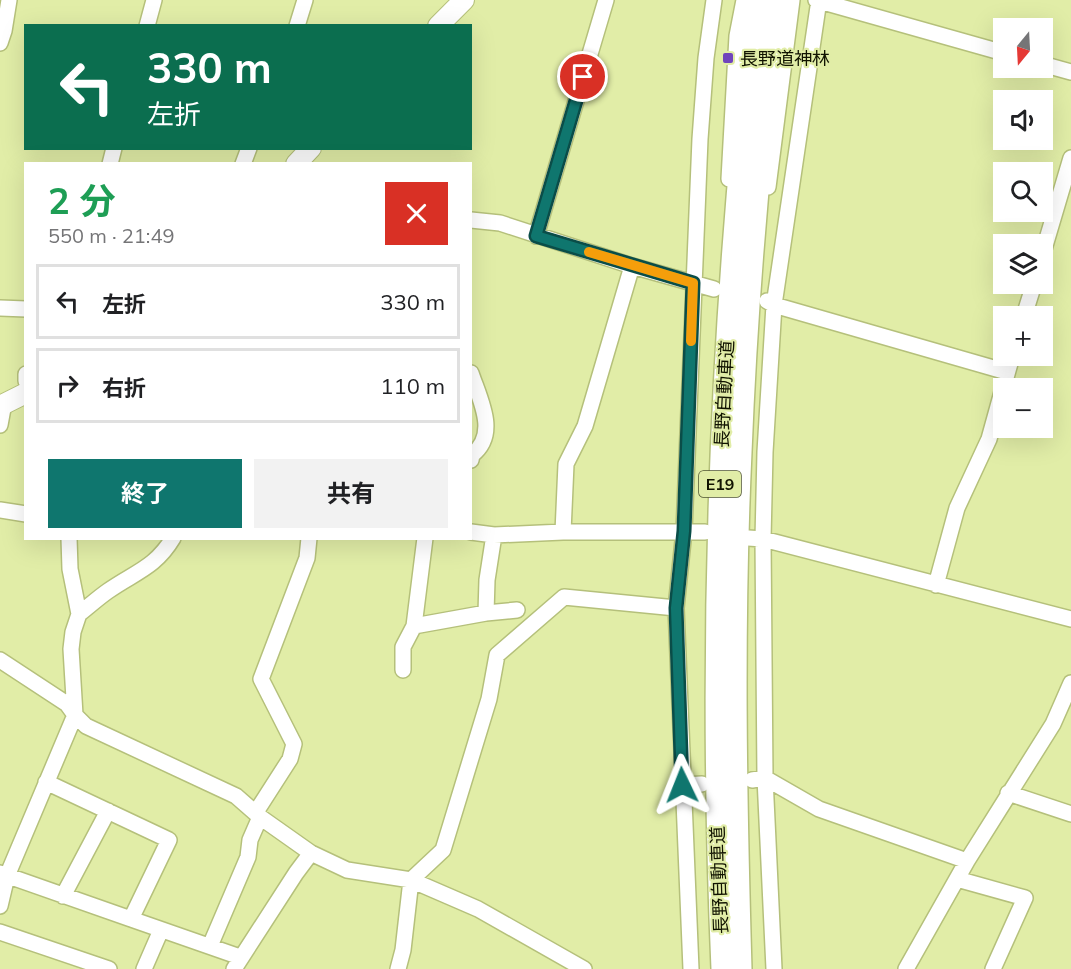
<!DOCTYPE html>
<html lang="ja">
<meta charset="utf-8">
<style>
:root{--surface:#fff;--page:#f2f2f2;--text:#202124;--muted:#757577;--line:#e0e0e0;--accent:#0f766e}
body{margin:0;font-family:Mulish,"Noto Sans JP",sans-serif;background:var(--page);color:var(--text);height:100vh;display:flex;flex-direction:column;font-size:22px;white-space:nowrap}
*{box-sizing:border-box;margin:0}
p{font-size:20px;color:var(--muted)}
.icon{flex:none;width:33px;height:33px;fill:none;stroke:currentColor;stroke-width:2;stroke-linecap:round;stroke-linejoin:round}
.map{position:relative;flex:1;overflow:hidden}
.drawer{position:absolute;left:24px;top:162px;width:448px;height:378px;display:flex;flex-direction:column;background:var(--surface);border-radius:0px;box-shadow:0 6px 24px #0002}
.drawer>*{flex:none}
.hud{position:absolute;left:24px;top:24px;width:448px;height:126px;border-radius:0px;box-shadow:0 6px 24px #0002;background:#0b6e4f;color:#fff;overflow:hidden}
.needle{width:39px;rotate:198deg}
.fabs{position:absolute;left:993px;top:18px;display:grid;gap:12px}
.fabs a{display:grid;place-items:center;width:60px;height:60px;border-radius:0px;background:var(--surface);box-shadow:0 6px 24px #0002;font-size:30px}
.pin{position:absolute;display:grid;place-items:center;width:51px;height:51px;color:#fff;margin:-26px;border:3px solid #fff;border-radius:50%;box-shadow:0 2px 6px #0007}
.me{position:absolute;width:66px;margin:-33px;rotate:358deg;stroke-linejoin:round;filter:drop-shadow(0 0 4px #0008)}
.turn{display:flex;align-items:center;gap:21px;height:126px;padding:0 24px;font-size:27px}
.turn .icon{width:78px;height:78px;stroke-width:2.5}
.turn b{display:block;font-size:42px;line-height:51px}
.round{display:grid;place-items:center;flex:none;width:63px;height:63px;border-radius:0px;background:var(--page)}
.head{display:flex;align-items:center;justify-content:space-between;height:102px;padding:0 24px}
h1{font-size:36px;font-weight:700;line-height:45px;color:#1e9e55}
.action{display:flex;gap:12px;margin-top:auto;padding:12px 24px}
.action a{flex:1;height:69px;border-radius:0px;background:var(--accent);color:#fff;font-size:24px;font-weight:700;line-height:69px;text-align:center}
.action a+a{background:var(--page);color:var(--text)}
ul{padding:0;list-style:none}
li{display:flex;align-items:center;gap:18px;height:75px;margin:0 12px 9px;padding:0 12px;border:3px solid var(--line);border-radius:0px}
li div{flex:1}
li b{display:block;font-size:22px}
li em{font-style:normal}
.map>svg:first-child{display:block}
</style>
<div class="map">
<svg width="1071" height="969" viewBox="0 0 1071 969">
<rect width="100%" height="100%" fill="#e1eda7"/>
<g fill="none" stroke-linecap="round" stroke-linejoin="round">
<g stroke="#b5c07b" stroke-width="18">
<path id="minor" d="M 816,0 L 1004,53
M 147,26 L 154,0
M 297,26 L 305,0
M 0,43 L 4,31 L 9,0
M 1042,64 L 1071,72
M 110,164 L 114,148
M 243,164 L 249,148
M 729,179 L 737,36 L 744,0
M 768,187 L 792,0
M 471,220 L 500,223 L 632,266 L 714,289
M 536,236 L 606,0
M 1042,256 L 1071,158
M 767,301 L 774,305 L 1007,372
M 0,308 L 26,309
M 1024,316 L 1034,284
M 471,373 C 480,400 499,434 472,455 L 471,460
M 26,374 L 26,381
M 0,425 L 4,403
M 0,510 L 26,514
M 471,532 L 494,535 L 563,532 L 705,532
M 563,532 L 566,464 L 585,426 L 632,266
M 748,538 L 763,539 L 1071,619
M 936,585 L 957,508 L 989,439 L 1012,356
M 486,613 L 487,580 L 494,535
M 79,614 C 88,607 98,598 108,591 C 135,572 155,568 173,538
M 414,626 L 425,538
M 0,660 L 67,704 L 75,715 L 86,726 L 236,796 L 260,817 L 311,853 L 347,870 L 411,880 L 478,909 L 584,969
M 403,670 L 403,647 L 414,626 L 486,613 L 517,610
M 752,780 L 765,778 L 819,809 L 967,861
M 682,785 L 702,784
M 1008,793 L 1071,814
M 256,812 L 290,759 L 294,744 L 261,679 L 307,558 L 309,538
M 0,873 L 131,919 L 169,840 L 46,782
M 957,879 L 1025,898 L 993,969
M 63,896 L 108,811
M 0,906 L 7,876 L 75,715 L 71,649 L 73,632 L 79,614 L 70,569 L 69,538
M 131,919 L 240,957
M 0,932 L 109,969
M 210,946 L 248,857 L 250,840 L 260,817
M 144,969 L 161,930
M 234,969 L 296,873 L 311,853
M 398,969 L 403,950 L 411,880 L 443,850 L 489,699 L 497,655 L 564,597 L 676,608
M 691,969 L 676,608 L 684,531 L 700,139 L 706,58 L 714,0
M 774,969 L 765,778 L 763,539 L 765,452 L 774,305 L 819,0
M 906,969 L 967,861 L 1053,724 L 1071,683"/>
</g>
<g stroke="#b5c07b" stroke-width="22">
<path id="major" d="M 438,26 L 464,0
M 296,164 L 311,148
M 0,406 L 26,393"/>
</g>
<g stroke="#b5c07b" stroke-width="24">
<path id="highway" d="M 722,969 C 708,646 719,321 757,0
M 741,969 C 736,797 733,624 741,452 C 747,301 760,150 778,0"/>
</g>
<use href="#minor" stroke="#fff" stroke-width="15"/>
<use href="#major" stroke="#fff" stroke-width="20"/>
<use href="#highway" stroke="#fff" stroke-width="21"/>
</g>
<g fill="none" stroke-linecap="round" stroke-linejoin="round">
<g stroke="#0a4d48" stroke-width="15">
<path id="route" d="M 583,77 L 536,236 L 693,283 L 684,531 L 676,608 L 682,785"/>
</g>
<use href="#route" stroke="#0f766e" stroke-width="10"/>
<path stroke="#f59e0b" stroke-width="10" d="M 589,252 L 693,283 L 691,341"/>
</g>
<rect fill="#7044bc" stroke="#e1eda7" stroke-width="2" x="722" y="52" width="12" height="12" rx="3"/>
<g text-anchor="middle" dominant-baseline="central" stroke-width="4.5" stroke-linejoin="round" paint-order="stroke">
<rect fill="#e1eda7" stroke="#4f5432" stroke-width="1.5" x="699" y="471" width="42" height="26" rx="4.5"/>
<g font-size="16" font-weight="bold" fill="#111300">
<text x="720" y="484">E19</text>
</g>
<g font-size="18" fill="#111300" stroke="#e1eda7" text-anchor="start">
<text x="740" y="58">長野道神林</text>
</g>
<g font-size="18" fill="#111300" stroke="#e1eda7">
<text transform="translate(724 394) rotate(-87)">長野自動車道</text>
<text transform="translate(719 880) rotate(-92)">長野自動車道</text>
</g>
</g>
</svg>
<div class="fabs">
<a><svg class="needle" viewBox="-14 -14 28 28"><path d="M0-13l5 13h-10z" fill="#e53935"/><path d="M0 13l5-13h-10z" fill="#757577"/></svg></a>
<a><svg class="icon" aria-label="sound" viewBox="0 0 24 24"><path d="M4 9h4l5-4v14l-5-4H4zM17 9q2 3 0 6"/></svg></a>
<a><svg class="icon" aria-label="search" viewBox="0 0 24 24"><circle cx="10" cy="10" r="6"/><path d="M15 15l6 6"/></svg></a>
<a><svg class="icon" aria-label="layers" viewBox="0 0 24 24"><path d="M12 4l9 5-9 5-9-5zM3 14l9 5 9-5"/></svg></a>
<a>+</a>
<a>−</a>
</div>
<div class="pin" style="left:583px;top:77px;background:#d93025"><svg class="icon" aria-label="arrive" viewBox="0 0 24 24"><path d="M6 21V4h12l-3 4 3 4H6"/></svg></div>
<svg class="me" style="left:682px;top:785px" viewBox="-20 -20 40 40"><path d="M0-17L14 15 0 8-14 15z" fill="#0f766e" stroke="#fff" stroke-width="4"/></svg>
<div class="hud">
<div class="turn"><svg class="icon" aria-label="left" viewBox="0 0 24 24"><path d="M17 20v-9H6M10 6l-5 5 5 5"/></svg><div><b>330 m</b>左折</div></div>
</div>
<section class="drawer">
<div class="head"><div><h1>2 分</h1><p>550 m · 21:49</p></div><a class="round" style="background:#d93025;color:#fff"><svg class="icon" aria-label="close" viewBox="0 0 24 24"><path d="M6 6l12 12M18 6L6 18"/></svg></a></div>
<ul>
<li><svg class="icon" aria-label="left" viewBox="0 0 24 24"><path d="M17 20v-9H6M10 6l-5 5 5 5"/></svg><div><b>左折</b></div><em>330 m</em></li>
<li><svg class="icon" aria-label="right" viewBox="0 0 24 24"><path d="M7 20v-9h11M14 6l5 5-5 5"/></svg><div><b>右折</b></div><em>110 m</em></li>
</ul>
<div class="action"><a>終了</a><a>共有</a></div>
</section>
</div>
